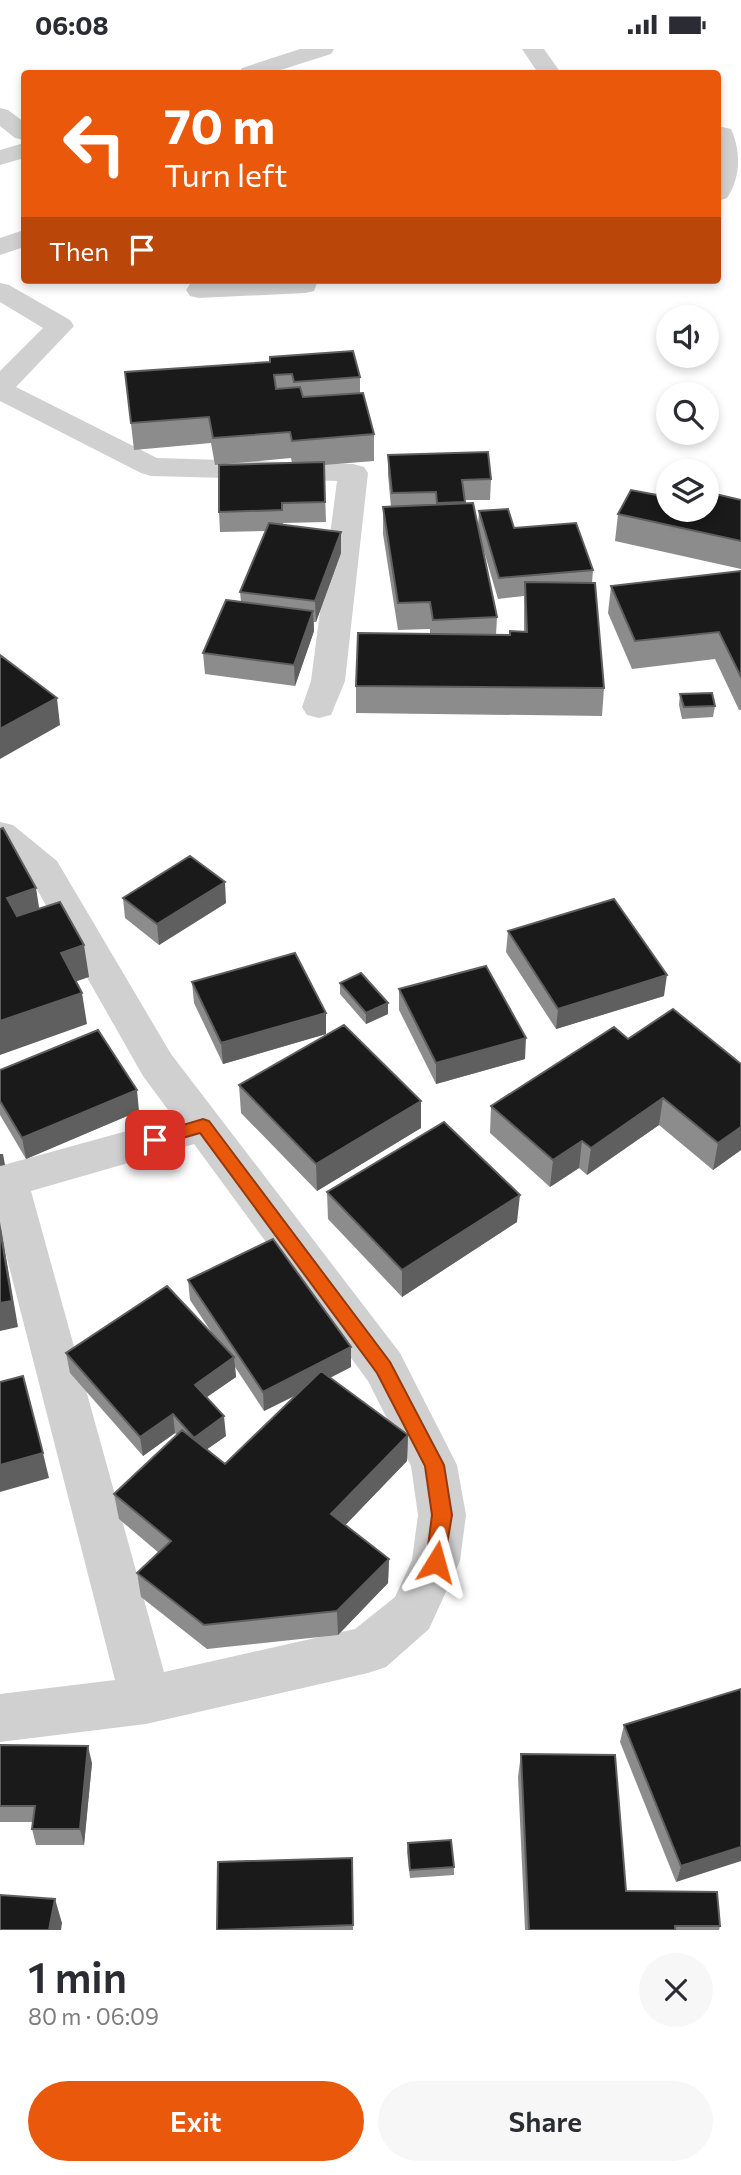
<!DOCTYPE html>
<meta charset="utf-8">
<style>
:root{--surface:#fff;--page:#f7f7f7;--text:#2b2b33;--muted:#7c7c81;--accent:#ea580c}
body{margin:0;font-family:Commissioner,sans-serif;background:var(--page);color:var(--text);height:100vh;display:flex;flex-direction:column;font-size:26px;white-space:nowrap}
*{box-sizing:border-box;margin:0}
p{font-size:23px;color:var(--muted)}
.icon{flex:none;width:38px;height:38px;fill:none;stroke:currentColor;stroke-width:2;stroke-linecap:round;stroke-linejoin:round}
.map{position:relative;height:1881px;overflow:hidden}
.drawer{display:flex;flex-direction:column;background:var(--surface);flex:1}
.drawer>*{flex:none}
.hud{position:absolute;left:21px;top:21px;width:700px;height:214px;border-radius:7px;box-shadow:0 4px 10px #0003;background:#ea580c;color:#fff;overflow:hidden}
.controls{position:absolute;left:656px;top:256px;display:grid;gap:14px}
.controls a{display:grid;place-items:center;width:63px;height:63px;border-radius:50%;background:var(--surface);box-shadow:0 4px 10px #0003;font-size:35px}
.pin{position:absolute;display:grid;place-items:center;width:60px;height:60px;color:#fff;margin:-30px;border-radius:14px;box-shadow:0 4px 10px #0006}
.me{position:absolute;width:77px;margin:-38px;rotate:8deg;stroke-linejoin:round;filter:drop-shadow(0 0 5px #0008)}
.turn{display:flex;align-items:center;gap:24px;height:147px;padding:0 28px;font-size:32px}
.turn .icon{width:91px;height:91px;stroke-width:2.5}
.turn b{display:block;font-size:49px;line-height:60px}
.then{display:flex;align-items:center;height:66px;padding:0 28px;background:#0003;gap:14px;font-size:26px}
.round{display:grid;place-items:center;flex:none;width:74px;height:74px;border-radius:37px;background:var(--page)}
.overview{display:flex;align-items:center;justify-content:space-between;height:119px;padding:0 28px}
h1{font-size:42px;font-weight:600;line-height:52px}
.primary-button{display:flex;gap:14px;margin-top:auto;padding:14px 28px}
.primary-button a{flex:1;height:80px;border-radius:42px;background:var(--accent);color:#fff;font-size:28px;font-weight:600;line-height:80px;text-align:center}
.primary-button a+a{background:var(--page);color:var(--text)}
.status{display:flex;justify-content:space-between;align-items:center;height:49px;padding:0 35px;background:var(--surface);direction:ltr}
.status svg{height:19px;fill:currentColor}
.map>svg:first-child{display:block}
</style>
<div class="status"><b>06:08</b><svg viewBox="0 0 49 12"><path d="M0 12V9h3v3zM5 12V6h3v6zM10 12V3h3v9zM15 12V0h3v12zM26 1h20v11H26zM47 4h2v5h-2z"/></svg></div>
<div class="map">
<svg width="741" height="1881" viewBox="0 0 741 1881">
<rect width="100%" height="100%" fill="#fff"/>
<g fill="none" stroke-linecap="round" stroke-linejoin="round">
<path fill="#d0d0d0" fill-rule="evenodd" d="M 300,0 L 334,0 L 331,5 L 271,24 L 238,24 L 242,19 Z
M 522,0 L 544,0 L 561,24 L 538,24 Z
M 0,59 L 8,61 L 24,73 L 24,91 L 15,89 L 0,77 Z
M 722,78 L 731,80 C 741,102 741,128 727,149 L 718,152 L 718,79 Z
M 24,94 L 24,109 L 0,116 L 0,101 Z
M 24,181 L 24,198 L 0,206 L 0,189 Z
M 241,231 L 318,231 L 314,242 L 305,244 L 199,249 L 190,247 L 186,241 L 190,235 Z
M 0,234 L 9,236 L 70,271 L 74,277 L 16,338 L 157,409 L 353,415 L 364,418 L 368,424 L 345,632 L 331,666 L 319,669 L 307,666 L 302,658 L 311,632 L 337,432 L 151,427 L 141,424 L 0,352 L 0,322 L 43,279 L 0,253 Z
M 0,773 L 13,776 L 57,812 L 171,1005 L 400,1304 L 457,1416 L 466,1466 L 460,1512 L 429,1580 L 386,1618 L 368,1624 L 146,1675 L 0,1693 L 0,1645 L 115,1631 L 0,1182 L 0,1117 L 174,1069 L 143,1027 L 31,830 L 0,804 ZM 194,1095 L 368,1332 L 411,1417 L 418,1466 L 412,1511 L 395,1548 L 355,1580 L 164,1623 L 31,1142 Z"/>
</g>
<path fill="#8c8c8c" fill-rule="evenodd" d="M 270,308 L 360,328 L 360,344 L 374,385 L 374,412 L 324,416 L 326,473 L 283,474 L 283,476 L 341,483 L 341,504 L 316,573 L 314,573 L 314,582 L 295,637 L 205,625 L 203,604 L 241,553 L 240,543 L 265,482 L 220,483 L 219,463 L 292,414 L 291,409 L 215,416 L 211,394 L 134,401 L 125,323 L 270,313 Z
M 388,406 L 491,430 L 490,451 L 465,451 L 465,454 L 478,477 L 479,462 L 514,479 L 593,521 L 592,534 L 604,639 L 602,667 L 356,664 L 356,637 L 430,585 L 430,580 L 398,581 L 383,485 L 383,458 L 391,458 L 388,426 ZM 483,499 L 498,550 L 524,547 L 524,583 L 510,586 L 496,586 L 497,568 Z
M 657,446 L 741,451 L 741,520 L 615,492 L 618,465 Z
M 741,522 L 741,661 L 739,661 L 715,610 L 632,620 L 608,564 L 611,537 Z
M 680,645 L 715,657 L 713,668 L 682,670 L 679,656 Z
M 123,849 L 226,854 L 159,896 L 125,869 Z
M 508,882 L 664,947 L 556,980 L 506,903 Z
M 192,933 L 326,985 L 223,1015 L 194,954 Z
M 340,934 L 388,954 L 388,965 L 366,975 L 340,945 Z
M 399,940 L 525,1010 L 436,1035 L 399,961 Z
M 628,990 L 741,1015 L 741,1101 L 713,1121 L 659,1076 L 587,1126 L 579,1119 L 550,1138 L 490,1084 L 491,1057 Z
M 0,1021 L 139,1062 L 26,1110 L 0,1066 Z
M 239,1036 L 421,1079 L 317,1142 L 241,1064 Z
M 327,1143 L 517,1173 L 402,1248 L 328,1170 Z
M 188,1231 L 351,1298 L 351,1318 L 330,1329 L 408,1386 L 407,1412 L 345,1476 L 389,1510 L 388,1534 L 338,1586 L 207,1600 L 141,1548 L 137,1524 L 159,1504 L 119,1470 L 114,1445 L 177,1386 L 175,1384 L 143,1407 L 70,1324 L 66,1304 L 214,1287 L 190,1251 ZM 235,1318 L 264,1362 L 295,1347 L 225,1415 L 207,1400 L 226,1387 L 206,1348 L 236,1328 Z
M 741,1640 L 676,1833 L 620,1693 L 624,1676 Z
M 0,1696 L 92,1714 L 84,1796 L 36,1796 L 32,1780 L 32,1773 L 0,1773 Z
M 521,1705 L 626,1842 L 720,1877 L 719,1881 L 525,1881 L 518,1728 Z
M 408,1794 L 454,1818 L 454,1826 L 410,1829 L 407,1803 Z
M 352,1809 L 353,1881 L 217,1881 Z"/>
<path fill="#5f5f5f" d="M 341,483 L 341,504 L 316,573 L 315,552 Z
M 313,562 L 314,582 L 295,637 L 294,616 Z
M 57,649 L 60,676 L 0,710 L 0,680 Z
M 225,833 L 226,854 L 159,896 L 157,875 Z
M 36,839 L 41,871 L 13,880 L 7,849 Z
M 84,896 L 89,928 L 66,936 L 61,904 Z
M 667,926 L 664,947 L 556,980 L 558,960 Z
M 82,944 L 87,975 L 0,1006 L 0,972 Z
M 388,954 L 388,965 L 366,975 L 366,964 Z
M 326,964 L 326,985 L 223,1015 L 221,994 Z
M 526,989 L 525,1010 L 436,1035 L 436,1014 Z
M 137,1041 L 139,1062 L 26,1110 L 22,1089 Z
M 663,1049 L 659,1076 L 587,1126 L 591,1099 Z
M 421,1052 L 421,1079 L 317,1142 L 316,1115 Z
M 741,1078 L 741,1101 L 713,1121 L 718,1094 Z
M 582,1092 L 579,1119 L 550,1138 L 553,1111 Z
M 0,1105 L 3,1105 L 5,1116 L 0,1117 Z
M 520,1146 L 517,1173 L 402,1248 L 402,1221 Z
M 0,1173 L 18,1278 L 0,1282 Z
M 351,1298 L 351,1318 L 264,1362 L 263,1343 Z
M 234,1308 L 236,1328 L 197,1355 L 195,1336 Z
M 173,1365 L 175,1384 L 143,1407 L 140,1388 Z
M 224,1367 L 226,1387 L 196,1408 L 194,1389 Z
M 408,1386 L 407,1412 L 332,1490 L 331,1465 Z
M 43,1404 L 49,1429 L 0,1443 L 0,1416 Z
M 389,1510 L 388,1534 L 338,1586 L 337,1562 Z
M 88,1697 L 92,1714 L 84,1796 L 80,1780 Z
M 741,1798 L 741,1812 L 676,1833 L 681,1817 Z
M 55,1850 L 62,1874 L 61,1881 L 49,1881 Z"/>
<path fill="#1a1a1a" stroke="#5f5f5f" stroke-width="2" d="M 353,302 L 360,328 L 294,333 L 292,325 L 274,326 L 276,340 L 300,338 L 303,348 L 363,344 L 374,385 L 292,392 L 290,383 L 213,389 L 209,368 L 131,374 L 125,323 L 270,313 L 270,308 Z
M 488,403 L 491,430 L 462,431 L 465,453 L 437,454 L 436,443 L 392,444 L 388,406 Z
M 324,413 L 325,453 L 282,454 L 282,461 L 219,463 L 219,416 Z
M 663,434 L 668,435 L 668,460 L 707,460 L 707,443 L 741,451 L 741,492 L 618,465 L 631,441 L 657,446 Z
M 473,454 L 497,568 L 433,571 L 430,553 L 398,554 L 383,458 Z
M 508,460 L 514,479 L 576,474 L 593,521 L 499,529 L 479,462 Z
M 269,474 L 341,483 L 315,552 L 240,543 Z
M 741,522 L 741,628 L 719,583 L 635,592 L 611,537 Z
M 525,533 L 595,534 L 604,639 L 356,637 L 358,584 L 510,586 L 510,582 L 527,583 Z
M 226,551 L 313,562 L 294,616 L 203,604 Z
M 0,606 L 57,649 L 0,680 Z
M 712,644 L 715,657 L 684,658 L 680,645 Z
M 3,779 L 36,839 L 7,849 L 17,867 L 60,853 L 84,896 L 61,904 L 82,944 L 0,972 L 0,780 Z
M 190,807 L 225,833 L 157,875 L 123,849 Z
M 614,850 L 667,926 L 558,960 L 508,882 Z
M 295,904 L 326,964 L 221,994 L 192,933 Z
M 486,917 L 526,989 L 436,1014 L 399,940 Z
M 361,924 L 388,954 L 366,964 L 340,934 Z
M 673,960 L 741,1015 L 741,1078 L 718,1094 L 663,1049 L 591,1099 L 582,1092 L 553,1111 L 491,1057 L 614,978 L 628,990 Z
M 344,976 L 421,1052 L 316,1115 L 239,1036 Z
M 98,981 L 137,1041 L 22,1089 L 0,1052 L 0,1021 Z
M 444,1073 L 520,1146 L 402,1221 L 327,1143 Z
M 0,1180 L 12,1252 L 0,1254 Z
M 273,1190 L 351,1298 L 263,1343 L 188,1231 Z
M 167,1237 L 234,1308 L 195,1336 L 224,1367 L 194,1389 L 173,1365 L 140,1388 L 66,1304 Z
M 321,1322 L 408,1386 L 331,1465 L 389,1510 L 337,1562 L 204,1576 L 137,1524 L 171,1492 L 114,1445 L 182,1381 L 225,1415 Z
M 23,1327 L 43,1404 L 0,1416 L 0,1333 Z
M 741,1640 L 741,1798 L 681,1817 L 624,1676 Z
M 0,1696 L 88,1697 L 80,1780 L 32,1780 L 35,1757 L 0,1757 Z
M 521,1705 L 615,1706 L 626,1842 L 717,1843 L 720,1877 L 675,1877 L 675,1881 L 529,1881 Z
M 451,1791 L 454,1818 L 410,1821 L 408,1794 Z
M 352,1809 L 353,1876 L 217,1881 L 218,1813 Z
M 0,1846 L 55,1850 L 49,1881 L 0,1881 Z"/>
<path fill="#ea580c" stroke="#983908" stroke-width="2" d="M 203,1070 L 209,1072 L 390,1313 L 444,1416 L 452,1466 L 443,1519 L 436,1522 L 429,1519 L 426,1513 L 432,1466 L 425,1417 L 377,1324 L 200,1084 L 155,1097 L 149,1095 L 146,1091 L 149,1086 Z"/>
</svg>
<div class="controls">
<a><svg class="icon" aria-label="sound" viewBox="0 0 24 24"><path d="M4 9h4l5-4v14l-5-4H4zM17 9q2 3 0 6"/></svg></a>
<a><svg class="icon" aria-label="search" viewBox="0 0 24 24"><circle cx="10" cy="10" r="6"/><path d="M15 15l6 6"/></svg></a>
<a><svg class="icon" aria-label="layers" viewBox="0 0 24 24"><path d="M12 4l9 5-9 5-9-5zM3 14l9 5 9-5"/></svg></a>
</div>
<div class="pin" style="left:155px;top:1091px;background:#d93025"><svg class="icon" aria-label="arrive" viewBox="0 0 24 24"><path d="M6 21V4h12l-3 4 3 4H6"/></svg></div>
<svg class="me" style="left:436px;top:1513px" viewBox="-20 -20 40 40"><path d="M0-17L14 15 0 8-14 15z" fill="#ea580c" stroke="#fff" stroke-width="4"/></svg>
<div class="hud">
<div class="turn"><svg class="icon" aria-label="left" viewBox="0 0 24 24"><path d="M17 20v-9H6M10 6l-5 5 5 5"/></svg><div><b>70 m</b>Turn left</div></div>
<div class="then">Then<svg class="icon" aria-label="arrive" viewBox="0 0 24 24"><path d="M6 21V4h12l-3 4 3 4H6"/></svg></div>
</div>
</div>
<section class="drawer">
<div class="overview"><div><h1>1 min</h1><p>80 m · 06:09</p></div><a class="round"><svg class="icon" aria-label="close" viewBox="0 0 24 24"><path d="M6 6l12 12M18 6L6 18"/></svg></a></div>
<div class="primary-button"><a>Exit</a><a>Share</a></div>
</section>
